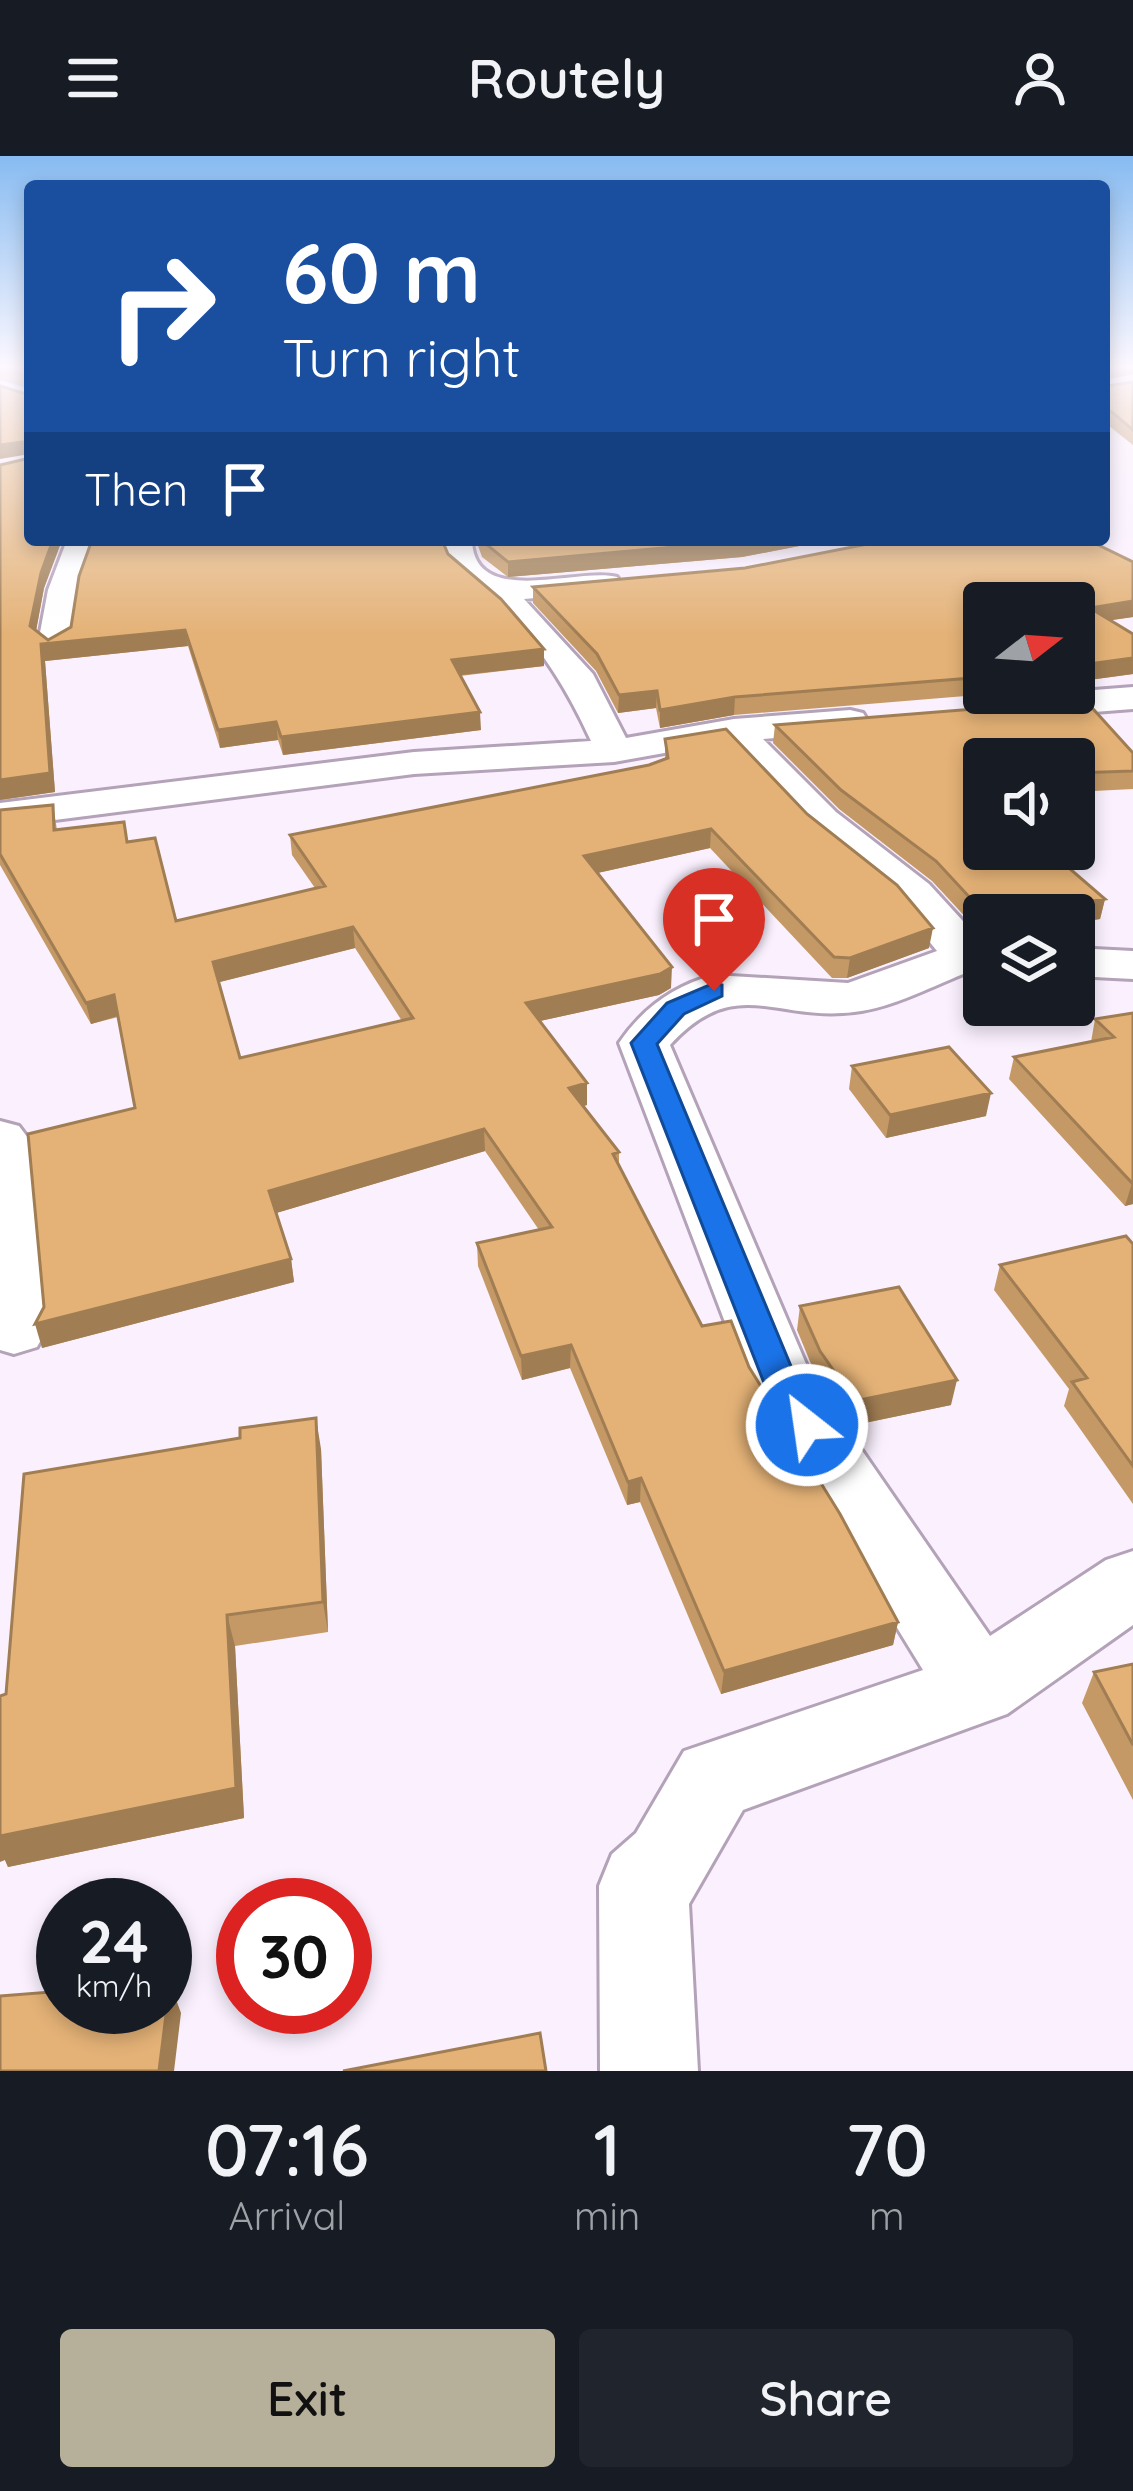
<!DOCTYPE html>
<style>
:root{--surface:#171b24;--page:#20242c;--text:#f1f3f6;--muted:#9ea1a6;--accent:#b6b09b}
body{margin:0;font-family:Quicksand,sans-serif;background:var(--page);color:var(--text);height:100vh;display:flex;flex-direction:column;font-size:45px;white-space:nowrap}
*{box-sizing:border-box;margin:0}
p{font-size:39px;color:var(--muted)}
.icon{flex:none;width:66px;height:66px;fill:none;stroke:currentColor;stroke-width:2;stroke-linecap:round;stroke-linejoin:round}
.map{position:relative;height:1915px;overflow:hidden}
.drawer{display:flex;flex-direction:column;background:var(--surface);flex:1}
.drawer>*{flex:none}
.top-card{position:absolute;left:24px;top:24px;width:1086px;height:366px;border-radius:12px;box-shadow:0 6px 18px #0003;background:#1a4fa0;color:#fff;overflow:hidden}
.needle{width:78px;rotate:73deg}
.controls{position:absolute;left:963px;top:426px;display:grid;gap:24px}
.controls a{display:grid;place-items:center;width:132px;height:132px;border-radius:12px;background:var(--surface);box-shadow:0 6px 18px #0003;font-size:60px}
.speed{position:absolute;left:36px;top:1722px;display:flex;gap:24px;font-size:60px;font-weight:700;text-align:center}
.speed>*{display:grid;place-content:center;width:156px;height:156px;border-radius:50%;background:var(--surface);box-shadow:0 6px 18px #0003;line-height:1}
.speed small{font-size:30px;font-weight:400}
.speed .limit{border:18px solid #d22;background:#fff;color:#111}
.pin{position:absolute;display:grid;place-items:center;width:102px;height:102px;color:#fff;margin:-123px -51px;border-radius:50% 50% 50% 0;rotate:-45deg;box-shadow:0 0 12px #0007}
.pin .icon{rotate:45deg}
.me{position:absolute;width:132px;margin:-66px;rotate:330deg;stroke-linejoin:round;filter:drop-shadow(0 0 9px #0008)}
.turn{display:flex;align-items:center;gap:42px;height:252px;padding:0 60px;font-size:54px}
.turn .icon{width:156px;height:156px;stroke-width:2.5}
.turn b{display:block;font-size:84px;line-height:102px}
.then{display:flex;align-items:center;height:114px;padding:0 60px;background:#0003;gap:24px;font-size:45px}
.eta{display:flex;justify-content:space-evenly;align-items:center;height:204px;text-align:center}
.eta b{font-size:72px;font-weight:600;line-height:84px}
.primary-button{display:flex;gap:24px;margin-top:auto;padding:24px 60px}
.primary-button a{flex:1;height:138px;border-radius:12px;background:var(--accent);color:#111;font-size:48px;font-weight:600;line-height:138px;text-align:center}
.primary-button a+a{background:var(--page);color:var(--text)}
header{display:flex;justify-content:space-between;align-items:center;height:156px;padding:0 60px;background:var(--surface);font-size:54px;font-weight:600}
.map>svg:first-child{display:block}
</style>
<header><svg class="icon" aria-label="menu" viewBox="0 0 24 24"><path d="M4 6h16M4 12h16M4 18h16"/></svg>Routely<svg class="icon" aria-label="person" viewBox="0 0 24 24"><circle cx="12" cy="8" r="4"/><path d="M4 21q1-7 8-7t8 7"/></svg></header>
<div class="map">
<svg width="1133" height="1915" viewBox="0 0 1133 1915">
<rect width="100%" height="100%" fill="#faf0fe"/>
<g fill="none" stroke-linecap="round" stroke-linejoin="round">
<g stroke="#b3a2b8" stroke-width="6">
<path id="street" d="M 0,224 L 30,233 L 30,246 L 0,237 Z
M 67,384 L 95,384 L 78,434 L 70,487 L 54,497 L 38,487 L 48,434 Z
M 444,384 L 472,384 C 474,453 578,411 617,421 L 621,427 L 617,433 L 606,436 L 524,443 L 593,518 L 626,582 L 734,563 L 850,554 L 863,557 L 868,565 L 863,573 L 850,576 L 763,583 L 836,656 L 929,728 L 984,788 L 984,816 L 971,815 C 934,829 893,852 854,856 C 775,866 736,817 670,889 L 812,1222 L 990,1480 L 1106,1404 L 1133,1395 L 1133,1469 L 1007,1558 L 743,1654 L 689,1748 L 698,1915 L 600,1915 L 599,1730 L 612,1698 L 636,1677 L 684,1595 L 923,1514 L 750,1232 L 619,887 C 642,853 673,830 714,819 L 848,827 L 937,795 L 897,746 L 808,674 L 726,586 L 614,606 L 414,618 L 0,671 L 0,647 L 414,596 L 591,585 C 567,532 534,478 488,441 C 469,426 443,411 444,384 Z
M 1133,531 L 1133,553 L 1016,562 L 1003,559 L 998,551 L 1003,543 L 1016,540 Z
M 1074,792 L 1133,795 L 1133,823 L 1074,820 Z
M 0,965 L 19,970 L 28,982 L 46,1175 L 37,1191 L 14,1198 L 0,1194 Z"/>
</g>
<use href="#street" fill="#fff" fill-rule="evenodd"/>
</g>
<path fill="#c49966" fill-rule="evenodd" d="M 0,211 L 30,211 L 30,231 L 0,221 Z
M 1104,211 L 1133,211 L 1133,218 L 1105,224 L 1107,230 L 1133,226 L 1133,289 L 1104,266 Z
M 30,384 L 62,384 L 44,432 L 36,474 L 48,484 L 448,398 L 544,493 L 544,510 L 460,520 L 481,574 L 283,599 L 278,584 L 220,592 L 188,490 L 45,505 L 55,636 L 0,644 Z
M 476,384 L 830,384 L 742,401 L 508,421 L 482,401 Z
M 980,386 L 1133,406 L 1133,461 L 1110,464 L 1133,478 L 1133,518 L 1074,526 L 1074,447 L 984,447 L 984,537 L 1002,537 L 734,559 L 660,572 L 656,552 L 618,557 L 596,515 L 533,447 L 533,431 L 745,412 Z
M 775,569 L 1133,597 L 1133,633 L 1074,636 L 1074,603 L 984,603 L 984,693 L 1105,743 L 1100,763 L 1074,767 L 1074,759 L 984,759 L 984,781 L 932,725 L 839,653 L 773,587 Z
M 665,583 L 929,792 L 847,822 L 832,822 L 710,692 L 597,717 L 671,832 L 659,839 L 540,865 L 587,949 L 583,950 L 619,996 L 619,1009 L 702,1170 L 749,1211 L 898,1466 L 893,1489 L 721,1538 L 640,1346 L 627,1349 L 570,1212 L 522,1224 L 478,1110 L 477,1087 L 539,1074 L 485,995 L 276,1057 L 291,1103 L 294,1126 L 42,1192 L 44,1151 L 135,952 L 118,861 L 91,868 L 0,709 L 0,654 L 53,649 L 57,674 L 128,686 L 176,765 L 315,732 L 292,699 L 290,679 L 649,609 L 665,603 ZM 355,792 L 402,865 L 240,902 L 219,826 Z
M 1133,857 L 1133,1048 L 1125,1050 L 1009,923 L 1014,901 L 1091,886 L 1095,863 Z
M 852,910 L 986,960 L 886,982 L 849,933 Z
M 1133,1088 L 1133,1348 L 1064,1250 L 1069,1233 L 994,1134 L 1000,1109 Z
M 800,1150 L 951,1249 L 850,1270 L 816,1220 L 797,1174 Z
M 321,1293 L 328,1476 L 235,1490 L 244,1662 L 8,1711 L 5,1704 L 6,1538 Z
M 1133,1508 L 1133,1644 L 1082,1547 L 1094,1516 Z"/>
<path fill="#a07d53" d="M 1115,211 L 1133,211 L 1133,218 L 1104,224 L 1104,213 Z
M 30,285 L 30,298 L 0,303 L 0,289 Z
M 53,384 L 62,384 L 44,432 L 34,486 L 30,470 L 41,417 Z
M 752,384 L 830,384 L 742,401 L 508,421 L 508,406 Z
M 1133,445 L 1133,461 L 1086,468 L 1090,452 Z
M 185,474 L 188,490 L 45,505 L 55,636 L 0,644 L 0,624 L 41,488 Z
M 544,493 L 544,510 L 452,520 L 452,504 Z
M 1133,502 L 1133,518 L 1074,526 L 1074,510 Z
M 657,535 L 656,552 L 618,557 L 619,539 Z
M 735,541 L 734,559 L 660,572 L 660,554 Z
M 480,556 L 481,574 L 283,599 L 281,581 Z
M 276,566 L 278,584 L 220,592 L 218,574 Z
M 711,673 L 710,692 L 584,720 L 584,700 Z
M 1105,743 L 1100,763 L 1074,767 L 1074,759 L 1010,759 Z
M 353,771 L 355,792 L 216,827 L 213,806 Z
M 933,772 L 929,792 L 847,822 L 850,802 Z
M 672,811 L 671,832 L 659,839 L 526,868 L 526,847 Z
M 114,839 L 118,860 L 91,868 L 86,847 Z
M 587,927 L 587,949 L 569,954 L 569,932 Z
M 991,937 L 986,960 L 886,982 L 890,959 Z
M 484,973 L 485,995 L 273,1058 L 269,1035 Z
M 1133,1026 L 1133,1048 L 1125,1050 L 1132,1027 Z
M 291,1103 L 294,1126 L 42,1192 L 35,1168 Z
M 571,1189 L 570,1212 L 522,1224 L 521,1200 Z
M 957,1224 L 951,1249 L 850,1270 L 855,1245 Z
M 316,1262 L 321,1293 L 328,1476 L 323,1446 Z
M 641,1322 L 640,1346 L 627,1349 L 628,1326 Z
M 227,1459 L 235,1490 L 244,1662 L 8,1711 L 5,1704 L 0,1706 L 0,1680 Z
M 898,1466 L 893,1489 L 721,1538 L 724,1515 Z
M 170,1827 L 181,1857 L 174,1915 L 159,1915 Z"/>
<path fill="#e4b277" stroke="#a07d53" stroke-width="3" fill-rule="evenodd" d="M 0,211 L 30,211 L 30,221 Z
M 1104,221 L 1107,230 L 1133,226 L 1133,274 L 1112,256 L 1104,253 Z
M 0,230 L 26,238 L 30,236 L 30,285 L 0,289 Z
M 30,302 L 30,384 L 53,384 L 41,417 L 30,470 L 48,484 L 71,471 L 79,420 L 92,384 L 442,384 L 448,398 L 501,443 L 544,493 L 452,504 L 480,556 L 281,581 L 276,566 L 218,574 L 185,474 L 41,488 L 50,617 L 0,624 L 0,309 Z
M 481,384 L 752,384 L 508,406 Z
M 888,384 L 976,384 L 980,386 L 997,384 L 1088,384 L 1133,406 L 1133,445 L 1090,452 L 1133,478 L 1133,502 L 1074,510 L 1074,447 L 984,447 L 984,521 L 735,541 L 660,554 L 657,535 L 619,539 L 597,498 L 533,431 L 745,412 Z
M 1085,544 L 1133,597 L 1133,615 L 1074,617 L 1074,603 L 984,603 L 984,621 L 975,622 L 984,629 L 984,693 L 1047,693 L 1105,743 L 1010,759 L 986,759 L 936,705 L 841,634 L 775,569 Z
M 726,573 L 807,658 L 897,729 L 933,772 L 850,802 L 834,801 L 711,673 L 584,700 L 672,811 L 660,818 L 526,847 L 587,927 L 569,932 L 619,996 L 613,998 L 702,1170 L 731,1165 L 749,1211 L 840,1358 L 898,1466 L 724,1515 L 641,1322 L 628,1326 L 571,1189 L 521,1200 L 477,1087 L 552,1071 L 484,973 L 269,1035 L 291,1103 L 35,1168 L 44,1151 L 28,978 L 135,952 L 114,839 L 86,847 L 0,698 L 0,654 L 53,649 L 54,674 L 124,666 L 127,686 L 155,682 L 176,765 L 325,730 L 290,679 L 649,609 L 668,602 L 665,583 ZM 353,771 L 413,862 L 240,902 L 213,806 Z
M 1133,857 L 1133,1026 L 1132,1027 L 1014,901 L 1114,881 L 1095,863 Z
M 949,891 L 991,937 L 890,959 L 852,910 Z
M 1126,1080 L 1133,1088 L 1133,1310 L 1072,1226 L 1087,1222 L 1000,1109 Z
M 899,1131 L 957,1224 L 855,1245 L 820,1195 L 800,1150 Z
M 316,1262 L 323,1446 L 227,1459 L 236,1632 L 0,1680 L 0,1540 L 6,1538 L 24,1318 L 240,1282 L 240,1272 Z
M 1133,1508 L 1133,1589 L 1094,1516 Z
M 170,1827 L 159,1915 L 0,1915 L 0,1840 L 63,1835 L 63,1851 L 165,1851 L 165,1828 Z
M 540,1877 L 546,1915 L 343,1915 Z"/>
<linearGradient id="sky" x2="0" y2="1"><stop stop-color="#87bbf1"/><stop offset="0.44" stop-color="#fdf8ff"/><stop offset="1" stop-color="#fdf8ff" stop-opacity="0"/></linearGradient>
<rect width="1133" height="479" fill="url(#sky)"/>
<path fill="#1a73e8" stroke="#114b97" stroke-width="3" d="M 714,827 L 722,829 L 722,840 L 684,858 L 657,888 L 798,1227 L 825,1269 L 819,1278 L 807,1282 L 795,1278 L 766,1232 L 631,887 L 667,847 Z"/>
</svg>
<div class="controls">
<a><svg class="needle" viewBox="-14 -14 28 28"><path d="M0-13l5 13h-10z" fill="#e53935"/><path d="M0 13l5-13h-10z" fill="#9ea1a6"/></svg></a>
<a><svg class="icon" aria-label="sound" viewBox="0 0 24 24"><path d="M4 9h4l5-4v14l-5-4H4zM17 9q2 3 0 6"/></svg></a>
<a><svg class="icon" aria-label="layers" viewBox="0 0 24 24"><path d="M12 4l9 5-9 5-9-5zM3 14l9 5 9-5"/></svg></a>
</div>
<div class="speed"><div>24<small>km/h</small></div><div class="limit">30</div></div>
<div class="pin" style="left:714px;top:835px;background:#d93025"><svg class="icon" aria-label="arrive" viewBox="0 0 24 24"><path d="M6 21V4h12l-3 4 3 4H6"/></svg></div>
<svg class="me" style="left:807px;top:1269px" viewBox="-20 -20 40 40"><circle r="17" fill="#1a73e8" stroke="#fff" stroke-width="3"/><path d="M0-11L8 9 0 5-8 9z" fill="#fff"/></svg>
<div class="top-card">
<div class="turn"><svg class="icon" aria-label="right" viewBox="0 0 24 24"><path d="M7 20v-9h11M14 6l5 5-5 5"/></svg><div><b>60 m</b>Turn right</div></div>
<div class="then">Then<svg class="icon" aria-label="arrive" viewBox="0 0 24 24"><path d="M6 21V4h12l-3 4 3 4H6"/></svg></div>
</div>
</div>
<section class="drawer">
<div class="eta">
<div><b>07:16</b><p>Arrival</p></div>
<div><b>1</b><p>min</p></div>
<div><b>70</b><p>m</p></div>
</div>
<div class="primary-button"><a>Exit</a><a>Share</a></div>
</section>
